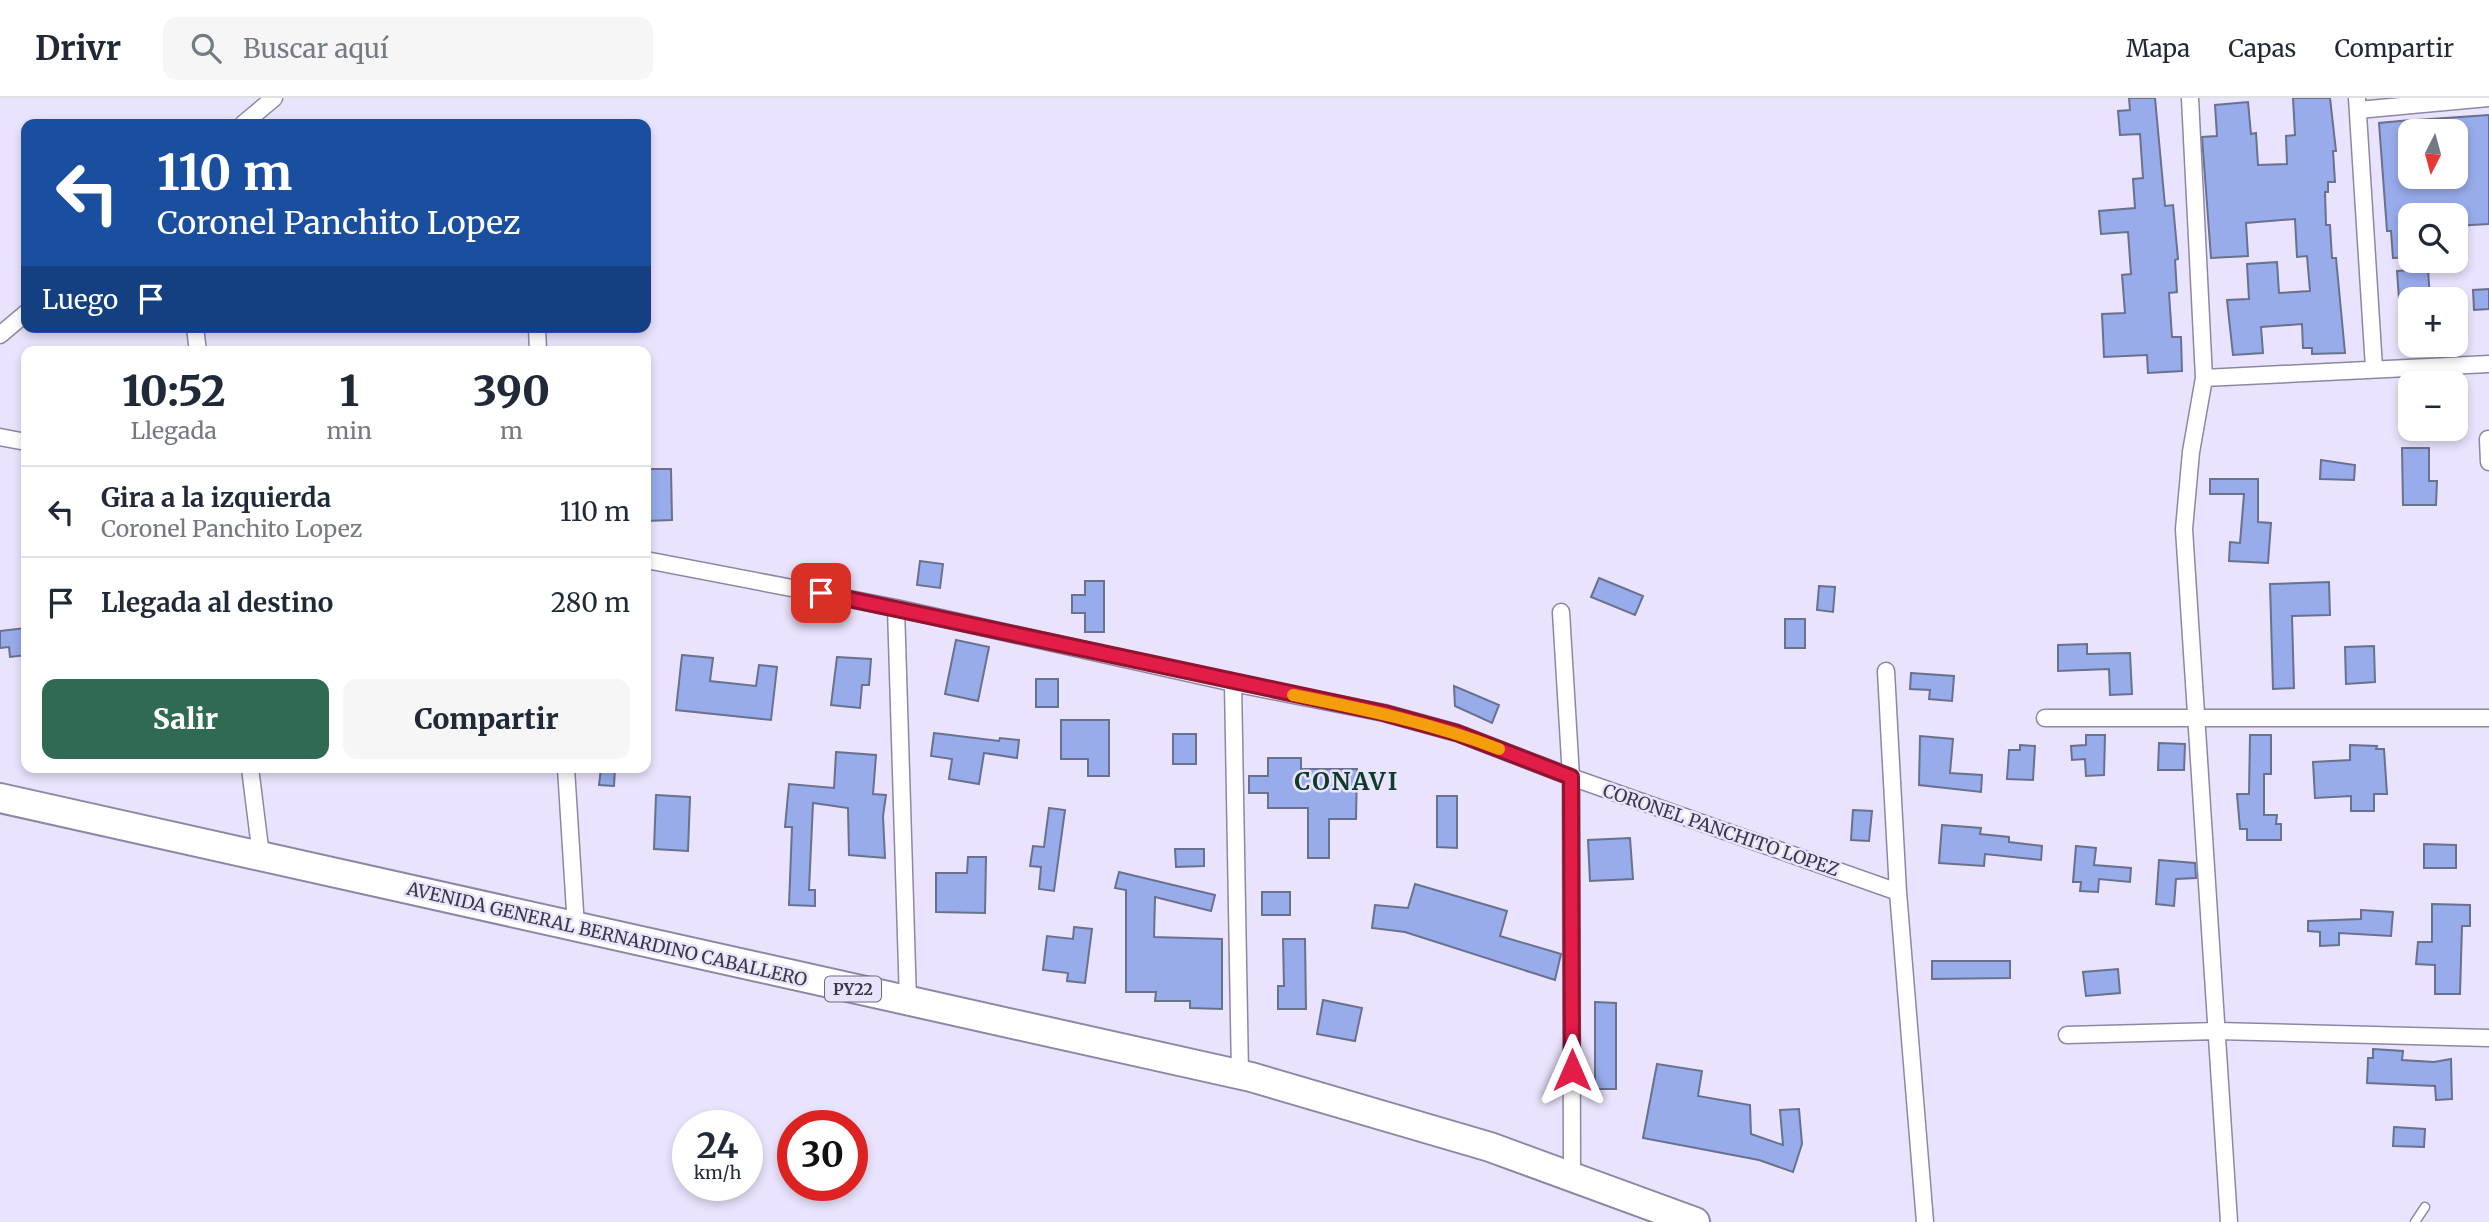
<!DOCTYPE html>
<html lang="es">
<meta charset="utf-8">
<style>
:root{--surface:#fff;--page:#f6f6f7;--text:#1f2937;--muted:#747a83;--line:#e0e1e3;--accent:#316a52}
body{margin:0;font-family:Merriweather,serif;background:var(--page);color:var(--text);height:100vh;display:flex;flex-direction:column;font-size:26px;white-space:nowrap}
*{box-sizing:border-box;margin:0}
p{font-size:23px;color:var(--muted)}
.icon{flex:none;width:38px;height:38px;fill:none;stroke:currentColor;stroke-width:2;stroke-linecap:round;stroke-linejoin:round}
.map{position:relative;flex:1;overflow:hidden}
.details{position:absolute;left:21px;top:248px;width:630px;height:427px;display:flex;flex-direction:column;background:var(--surface);border-radius:14px;box-shadow:0 4px 10px #0003}
.details>*{flex:none}
.guide{position:absolute;left:21px;top:21px;width:630px;height:214px;border-radius:14px;box-shadow:0 4px 10px #0003;background:#1a4fa0;color:#fff;overflow:hidden}
.needle{width:46px;rotate:186deg}
.fabs{position:absolute;left:2398px;top:21px;display:grid;gap:14px}
.fabs a{display:grid;place-items:center;width:70px;height:70px;border-radius:14px;background:var(--surface);box-shadow:0 4px 10px #0003;font-size:35px}
.speed{position:absolute;left:672px;top:1012px;display:flex;gap:14px;font-size:35px;font-weight:700;text-align:center}
.speed>*{display:grid;place-content:center;width:91px;height:91px;border-radius:50%;background:var(--surface);box-shadow:0 4px 10px #0003;line-height:1}
.speed small{font-size:18px;font-weight:400}
.speed .limit{border:10px solid #d22;background:#fff;color:#111}
.pin{position:absolute;display:grid;place-items:center;width:60px;height:60px;color:#fff;margin:-30px;border-radius:14px;box-shadow:0 4px 10px #0006}
.me{position:absolute;width:77px;margin:-38px;rotate:0deg;stroke-linejoin:round;filter:drop-shadow(0 0 5px #0008)}
.turn{display:flex;align-items:center;gap:24px;height:147px;padding:0 21px;font-size:32px}
.turn .icon{width:91px;height:91px;stroke-width:2.5}
.turn b{display:block;font-size:49px;line-height:60px}
.then{display:flex;align-items:center;height:66px;padding:0 21px;background:#0003;gap:14px;font-size:26px}
.eta{display:flex;justify-content:space-evenly;align-items:center;height:119px;text-align:center}
.eta b{font-size:42px;font-weight:800;line-height:49px}
.action{display:flex;gap:14px;margin-top:auto;padding:14px 21px}
.action a{flex:1;height:80px;border-radius:14px;background:var(--accent);color:#fff;font-size:28px;font-weight:800;line-height:80px;text-align:center}
.action a+a{background:var(--page);color:var(--text)}
ul{padding:0;list-style:none}
li{display:flex;align-items:center;gap:21px;height:91px;padding:0 21px;border-top:2px solid var(--line)}
li div{flex:1}
li b{display:block;font-size:26px}
li em{font-style:normal}
header{display:flex;align-items:center;gap:42px;box-sizing:border-box;height:98px;padding:0 35px;background:var(--surface);border-bottom:2px solid var(--line)}
header strong{font-size:33px}
nav{display:flex;gap:38px;margin-inline-start:auto;font-size:24px}
.search{width:490px;height:63px;background:var(--page);display:flex;align-items:center;gap:18px;box-sizing:border-box;padding:0 24px;border-radius:14px;color:var(--muted);font-size:26px}
.map>svg:first-child{display:block}
</style>
<header>
<strong>Drivr</strong>
<div class="search"><svg class="icon" aria-label="search" viewBox="0 0 24 24"><circle cx="10" cy="10" r="6"/><path d="M15 15l6 6"/></svg>Buscar aquí</div>
<nav><a>Mapa</a><a>Capas</a><a>Compartir</a></nav>
</header>
<div class="map">
<svg width="2489" height="1124" viewBox="0 0 2489 1124">
<rect width="100%" height="100%" fill="#eae3fd"/>
<path fill="#98abeb" stroke="#68718d" stroke-width="2" d="M 2129,0 L 2155,0 L 2165,108 L 2173,107 L 2178,161 L 2175,162 L 2177,194 L 2169,195 L 2172,239 L 2181,239 L 2182,273 L 2148,275 L 2147,257 L 2104,259 L 2102,216 L 2125,215 L 2122,177 L 2131,176 L 2128,134 L 2101,136 L 2099,113 L 2135,110 L 2133,81 L 2143,80 L 2140,36 L 2120,37 L 2118,13 L 2130,12 Z
M 2293,0 L 2330,0 L 2336,53 L 2333,53 L 2335,84 L 2328,84 L 2328,94 L 2325,94 L 2326,127 L 2330,127 L 2332,160 L 2336,160 L 2345,255 L 2312,256 L 2312,250 L 2303,250 L 2302,226 L 2261,229 L 2263,255 L 2233,257 L 2227,202 L 2249,201 L 2247,166 L 2277,164 L 2279,195 L 2310,193 L 2307,158 L 2297,159 L 2295,121 L 2246,125 L 2248,158 L 2211,160 L 2202,39 L 2217,38 L 2215,7 L 2248,4 L 2251,36 L 2256,35 L 2258,67 L 2287,66 L 2286,38 L 2295,37 Z
M 2489,17 L 2489,126 L 2455,128 L 2455,117 L 2410,117 L 2410,159 L 2393,160 L 2391,133 L 2387,133 L 2379,25 L 2410,22 L 2410,79 L 2455,79 L 2455,33 L 2418,33 L 2417,22 Z
M 2428,171 L 2430,201 L 2399,201 L 2397,173 Z
M 2489,191 L 2489,211 L 2474,212 L 2473,192 Z
M 2402,350 L 2429,350 L 2429,383 L 2437,383 L 2436,407 L 2403,407 Z
M 2321,362 L 2355,367 L 2354,382 L 2320,381 Z
M 646,371 L 671,371 L 672,422 L 646,423 Z
M 2210,381 L 2258,381 L 2258,424 L 2271,425 L 2268,465 L 2229,463 L 2230,444 L 2240,445 L 2244,396 L 2210,396 Z
M 920,463 L 943,466 L 940,490 L 917,487 Z
M 1599,480 L 1643,498 L 1635,517 L 1591,499 Z
M 1085,483 L 1104,483 L 1104,534 L 1085,534 L 1085,515 L 1072,515 L 1072,497 L 1085,497 Z
M 2329,484 L 2330,517 L 2292,518 L 2294,590 L 2273,591 L 2270,486 Z
M 1819,488 L 1835,489 L 1833,514 L 1817,512 Z
M 1785,521 L 1805,521 L 1805,550 L 1785,550 Z
M 25,530 L 26,557 L 10,559 L 9,549 L 0,550 L 0,533 Z
M 956,542 L 989,549 L 978,603 L 945,596 Z
M 2087,546 L 2087,556 L 2130,555 L 2132,596 L 2110,597 L 2109,571 L 2058,573 L 2058,547 Z
M 2374,548 L 2375,584 L 2346,586 L 2345,549 Z
M 682,557 L 713,560 L 710,583 L 756,588 L 759,567 L 777,569 L 771,622 L 676,612 Z
M 837,559 L 871,561 L 869,587 L 862,587 L 860,610 L 831,607 Z
M 1911,575 L 1954,578 L 1952,603 L 1929,601 L 1930,592 L 1910,591 Z
M 1036,581 L 1058,581 L 1058,609 L 1036,609 Z
M 1454,588 L 1499,607 L 1492,625 L 1455,608 Z
M 1061,622 L 1109,622 L 1109,678 L 1088,678 L 1088,661 L 1061,661 Z
M 934,635 L 999,643 L 1000,640 L 1019,642 L 1017,660 L 984,655 L 979,686 L 949,681 L 952,661 L 931,658 Z
M 1173,636 L 1196,636 L 1196,666 L 1173,666 Z
M 2086,637 L 2105,637 L 2104,677 L 2086,678 L 2085,661 L 2072,662 L 2071,648 L 2086,647 Z
M 2250,637 L 2271,637 L 2271,676 L 2264,676 L 2264,717 L 2277,717 L 2276,726 L 2281,726 L 2281,742 L 2247,742 L 2247,731 L 2240,731 L 2237,696 L 2249,696 Z
M 1920,638 L 1953,641 L 1950,675 L 1982,677 L 1981,694 L 1919,687 Z
M 2159,645 L 2185,646 L 2184,672 L 2158,672 Z
M 2020,647 L 2035,648 L 2033,682 L 2007,681 L 2009,652 L 2020,652 Z
M 2350,647 L 2377,648 L 2376,651 L 2384,651 L 2387,696 L 2374,696 L 2374,713 L 2351,713 L 2351,698 L 2315,700 L 2313,664 L 2350,662 Z
M 836,654 L 876,657 L 873,696 L 886,697 L 883,718 L 885,760 L 849,757 L 848,710 L 813,705 L 809,792 L 815,792 L 815,808 L 789,807 L 792,729 L 785,729 L 789,686 L 834,690 Z
M 1268,660 L 1301,660 L 1301,671 L 1357,671 L 1356,721 L 1329,721 L 1329,760 L 1308,760 L 1308,710 L 1268,710 L 1268,695 L 1249,695 L 1249,678 L 1268,678 Z
M 601,670 L 615,670 L 614,688 L 599,687 Z
M 656,697 L 690,699 L 688,753 L 654,751 Z
M 1437,698 L 1457,698 L 1457,750 L 1437,749 Z
M 1049,710 L 1065,712 L 1054,793 L 1039,791 L 1041,769 L 1030,768 L 1033,748 L 1044,749 Z
M 1853,712 L 1872,713 L 1869,743 L 1851,742 Z
M 1942,727 L 1981,730 L 1980,736 L 2009,739 L 2009,744 L 2042,748 L 2041,762 L 1985,756 L 1984,768 L 1939,765 Z
M 1630,740 L 1633,781 L 1590,783 L 1588,742 Z
M 2424,746 L 2456,747 L 2456,770 L 2424,770 Z
M 2076,748 L 2096,750 L 2094,767 L 2131,770 L 2130,784 L 2099,781 L 2098,794 L 2080,793 L 2081,784 L 2073,784 Z
M 1175,751 L 1204,751 L 1204,768 L 1176,769 Z
M 968,759 L 986,759 L 985,815 L 936,814 L 936,775 L 967,775 Z
M 2159,762 L 2195,765 L 2196,780 L 2176,781 L 2174,808 L 2156,806 Z
M 1119,774 L 1215,797 L 1211,813 L 1155,799 L 1154,839 L 1222,841 L 1222,911 L 1190,910 L 1190,903 L 1155,903 L 1156,894 L 1126,894 L 1126,792 L 1115,790 Z
M 1415,786 L 1507,813 L 1500,838 L 1561,856 L 1555,882 L 1405,834 L 1372,830 L 1375,807 L 1408,810 Z
M 1262,794 L 1290,794 L 1290,817 L 1262,817 Z
M 2432,806 L 2470,807 L 2470,828 L 2462,828 L 2460,896 L 2435,896 L 2435,867 L 2416,866 L 2418,844 L 2432,844 Z
M 2361,812 L 2393,814 L 2391,838 L 2339,835 L 2339,847 L 2320,848 L 2320,834 L 2308,833 L 2308,823 L 2361,821 Z
M 1074,829 L 1092,831 L 1085,885 L 1067,883 L 1068,875 L 1043,872 L 1047,838 L 1073,841 Z
M 1283,841 L 1305,841 L 1306,911 L 1278,911 L 1278,888 L 1284,888 Z
M 1932,863 L 2010,863 L 2010,880 L 1932,881 Z
M 2118,871 L 2120,895 L 2086,898 L 2083,874 Z
M 1323,902 L 1362,910 L 1355,943 L 1317,936 Z
M 1595,904 L 1616,905 L 1616,991 L 1595,991 Z
M 2373,951 L 2403,953 L 2402,962 L 2434,964 L 2451,961 L 2452,1001 L 2436,1002 L 2435,988 L 2367,985 L 2368,960 L 2373,960 Z
M 1657,966 L 1702,973 L 1698,998 L 1750,1007 L 1751,1036 L 1783,1047 L 1780,1012 L 1799,1011 L 1802,1046 L 1793,1074 L 1759,1062 L 1643,1040 Z
M 2394,1029 L 2425,1031 L 2424,1049 L 2393,1048 Z"/>
<g fill="none" stroke-linecap="round" stroke-linejoin="round">
<g stroke="#8f86a4" stroke-width="11">
<path id="lane" d="M 2415,1124 L 2425,1109"/>
</g>
<g stroke="#8f86a4" stroke-width="19">
<path id="street" d="M 2190,0 L 2204,280 L 2191,354 L 2184,431 L 2229,1124
M 2357,0 L 2374,270
M 2358,12 L 2489,0
M 243,26 L 274,0
M 195,229 L 198,254
M 537,229 L 538,254
M 0,237 L 26,215
M 2204,280 L 2489,266
M 0,339 L 26,344
M 2488,341 L 2489,364
M 646,462 L 896,510 L 1233,585 L 1384,615 L 1457,635 L 1571,679 L 1898,794
M 896,510 L 908,903
M 1561,514 L 1571,679 L 1572,1079
M 1886,573 L 1898,794 L 1925,1124
M 1233,585 L 1240,976
M 2045,620 L 2489,620
M 250,670 L 261,758
M 566,670 L 576,829
M 2067,937 L 2217,933 L 2489,940"/>
</g>
<g stroke="#8f86a4" stroke-width="32">
<path id="highway" d="M 0,700 L 1251,979 L 1490,1049 L 1695,1124"/>
</g>
<use href="#lane" stroke="#fff" stroke-width="8"/>
<use href="#street" stroke="#fff" stroke-width="16"/>
<use href="#highway" stroke="#fff" stroke-width="28"/>
</g>
<g fill="none" stroke-linecap="round" stroke-linejoin="round">
<g stroke="#92132f" stroke-width="18">
<path id="route" d="M 821,495 L 1384,615 L 1457,635 L 1571,679 L 1572,972"/>
</g>
<use href="#route" stroke="#e11d48" stroke-width="12"/>
<path stroke="#f59e0b" stroke-width="12" d="M 1293,597 C 1363,611 1432,625 1499,651"/>
</g>
<g text-anchor="middle" dominant-baseline="central" stroke-width="5" stroke-linejoin="round" paint-order="stroke">
<rect fill="#eae3fd" stroke="#706b7c" stroke-width="2" x="825" y="878.5" width="56" height="25" rx="5"/>
<g font-size="16" font-weight="bold" fill="#3b3845">
<text x="853" y="891">PY22</text>
</g>
<g font-size="18" fill="#3b3845" stroke="#eae3fd">
<text transform="translate(1721 732) rotate(19)">CORONEL PANCHITO LOPEZ</text>
<text transform="translate(607 836) rotate(13)">AVENIDA GENERAL BERNARDINO CABALLERO</text>
</g>
<g font-size="24" font-weight="bold" letter-spacing="2" fill="#0d3c2a" stroke="#eae3fd">
<text x="1347" y="683">CONAVI</text>
</g>
</g>
</svg>
<div class="fabs">
<a><svg class="needle" viewBox="-14 -14 28 28"><path d="M0-13l5 13h-10z" fill="#e53935"/><path d="M0 13l5-13h-10z" fill="#747a83"/></svg></a>
<a><svg class="icon" aria-label="search" viewBox="0 0 24 24"><circle cx="10" cy="10" r="6"/><path d="M15 15l6 6"/></svg></a>
<a>+</a>
<a>−</a>
</div>
<div class="speed"><div>24<small>km/h</small></div><div class="limit">30</div></div>
<div class="pin" style="left:821px;top:495px;background:#d93025"><svg class="icon" aria-label="arrive" viewBox="0 0 24 24"><path d="M6 21V4h12l-3 4 3 4H6"/></svg></div>
<svg class="me" style="left:1572px;top:972px" viewBox="-20 -20 40 40"><path d="M0-17L14 15 0 8-14 15z" fill="#e11d48" stroke="#fff" stroke-width="4"/></svg>
<div class="guide">
<div class="turn"><svg class="icon" aria-label="left" viewBox="0 0 24 24"><path d="M17 20v-9H6M10 6l-5 5 5 5"/></svg><div><b>110 m</b>Coronel Panchito Lopez</div></div>
<div class="then">Luego<svg class="icon" aria-label="arrive" viewBox="0 0 24 24"><path d="M6 21V4h12l-3 4 3 4H6"/></svg></div>
</div>
<section class="details">
<div class="eta">
<div><b>10:52</b><p>Llegada</p></div>
<div><b>1</b><p>min</p></div>
<div><b>390</b><p>m</p></div>
</div>
<ul>
<li><svg class="icon" aria-label="left" viewBox="0 0 24 24"><path d="M17 20v-9H6M10 6l-5 5 5 5"/></svg><div><b>Gira a la izquierda</b><p>Coronel Panchito Lopez</p></div><em>110 m</em></li>
<li><svg class="icon" aria-label="arrive" viewBox="0 0 24 24"><path d="M6 21V4h12l-3 4 3 4H6"/></svg><div><b>Llegada al destino</b></div><em>280 m</em></li>
</ul>
<div class="action"><a>Salir</a><a>Compartir</a></div>
</section>
</div>
